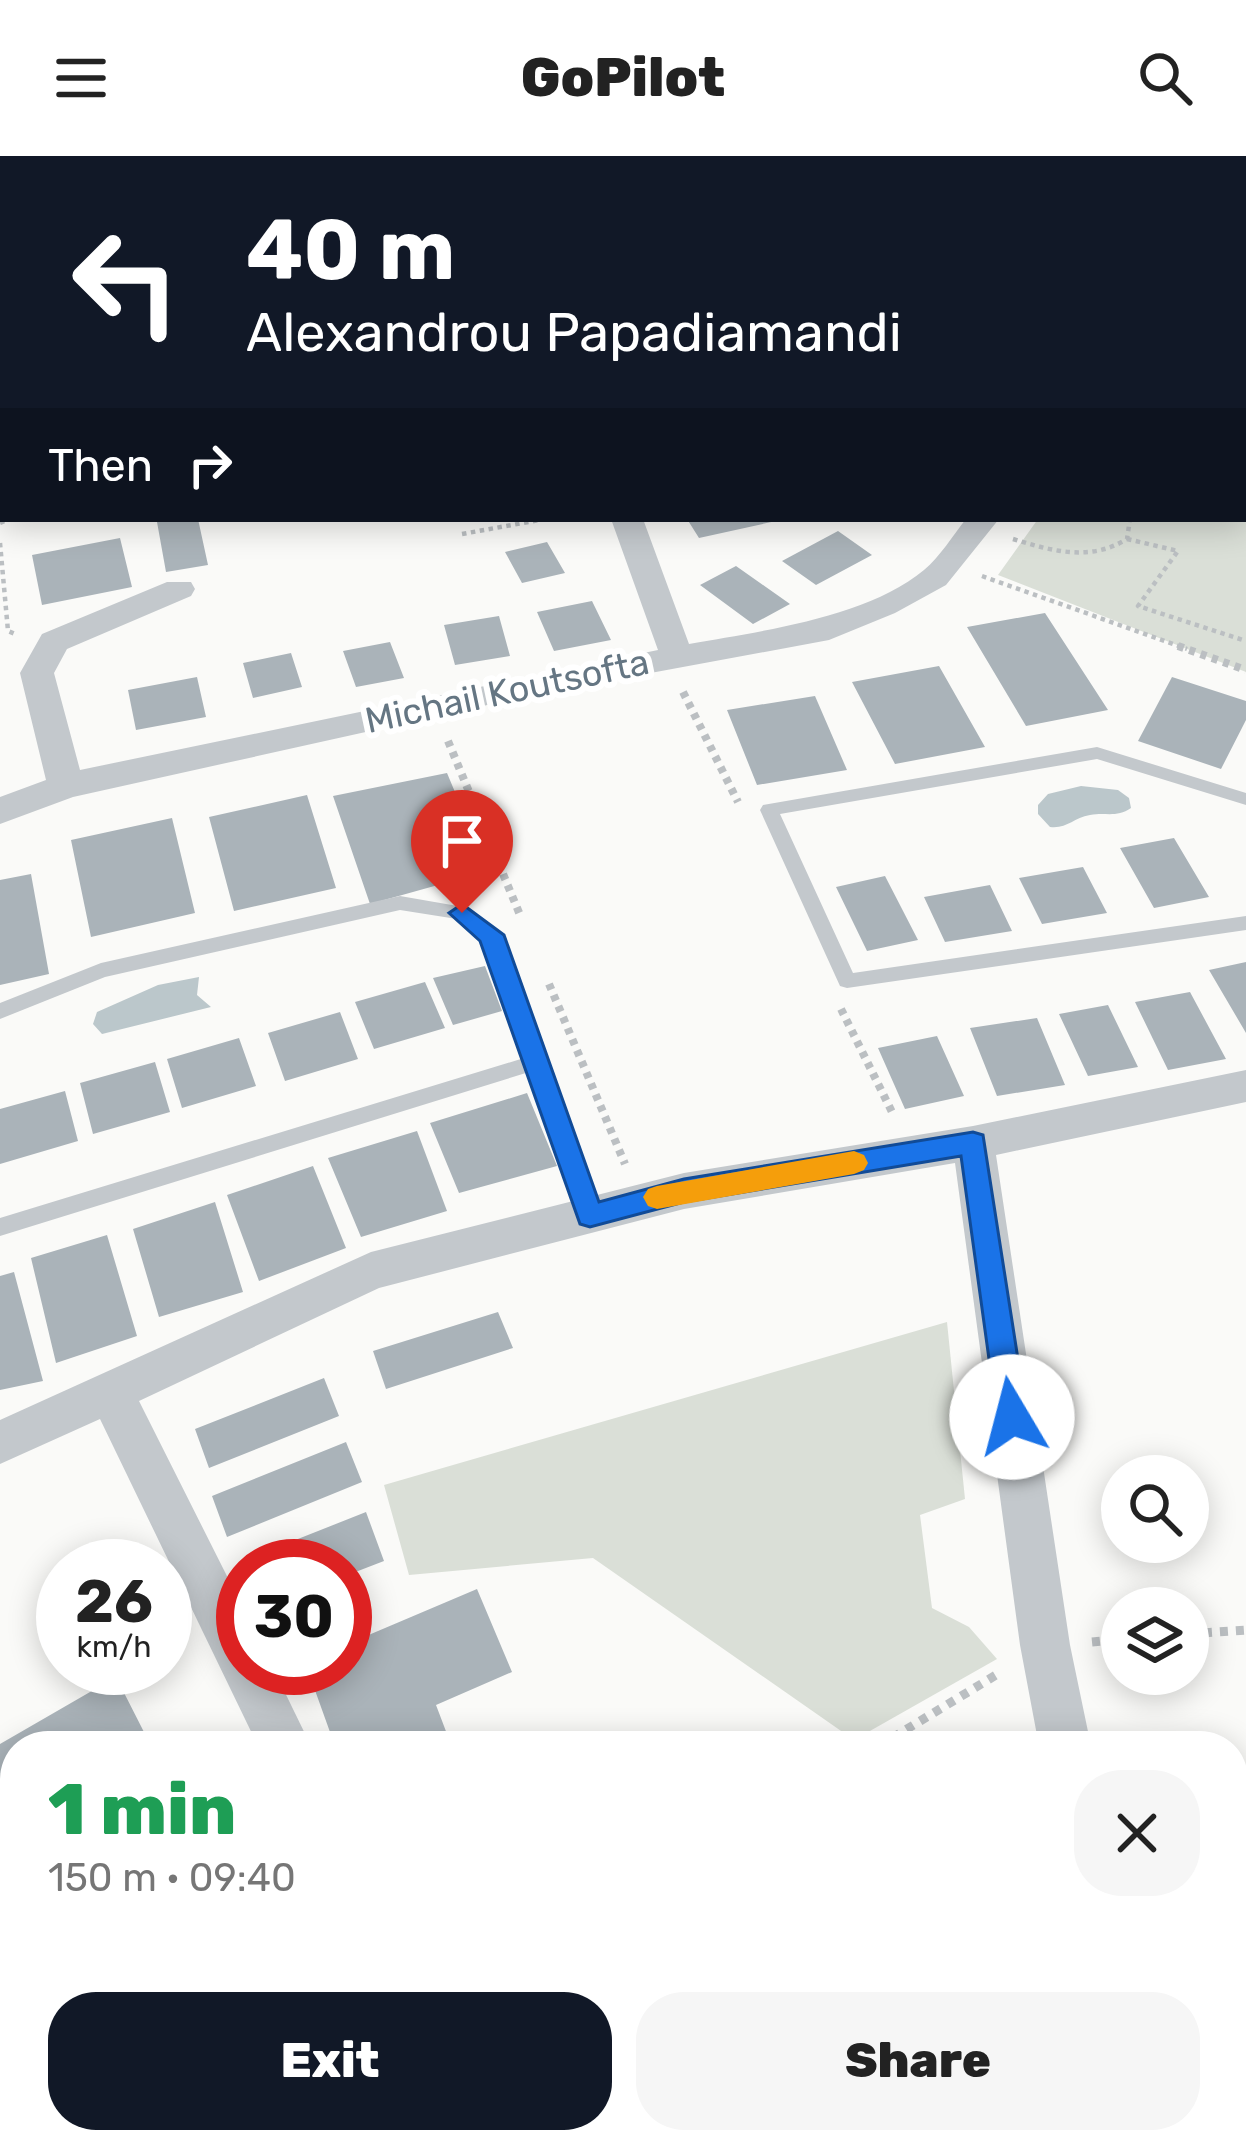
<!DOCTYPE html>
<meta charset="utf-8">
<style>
:root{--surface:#fff;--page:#f6f6f6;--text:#222;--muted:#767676;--accent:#111827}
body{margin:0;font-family:Rubik,sans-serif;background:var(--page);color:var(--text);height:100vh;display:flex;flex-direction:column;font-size:45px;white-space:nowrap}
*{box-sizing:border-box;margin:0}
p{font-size:39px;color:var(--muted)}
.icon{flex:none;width:66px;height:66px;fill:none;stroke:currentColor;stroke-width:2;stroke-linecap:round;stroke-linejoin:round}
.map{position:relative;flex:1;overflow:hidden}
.panel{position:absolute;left:0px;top:1575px;width:1248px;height:423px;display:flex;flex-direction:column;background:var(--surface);border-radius:48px 48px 0 0;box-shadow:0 6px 30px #0003}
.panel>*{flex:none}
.banner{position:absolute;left:0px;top:0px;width:1248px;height:366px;box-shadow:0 6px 30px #0003;background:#111827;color:#fff;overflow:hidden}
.buttons{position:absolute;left:1101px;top:1299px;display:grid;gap:24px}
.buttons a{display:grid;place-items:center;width:108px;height:108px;border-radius:50%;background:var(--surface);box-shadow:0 6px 30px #0003;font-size:60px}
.speed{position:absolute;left:36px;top:1383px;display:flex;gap:24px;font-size:60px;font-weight:700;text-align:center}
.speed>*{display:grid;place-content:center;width:156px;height:156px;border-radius:50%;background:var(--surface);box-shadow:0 6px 30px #0003;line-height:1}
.speed small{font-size:30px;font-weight:400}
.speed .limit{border:18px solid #d22;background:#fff;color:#111}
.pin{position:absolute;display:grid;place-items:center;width:102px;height:102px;color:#fff;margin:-123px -51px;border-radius:50% 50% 50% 0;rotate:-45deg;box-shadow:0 0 12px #0007}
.pin .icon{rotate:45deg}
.me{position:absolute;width:132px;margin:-66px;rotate:352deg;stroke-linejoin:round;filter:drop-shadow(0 0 9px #0008)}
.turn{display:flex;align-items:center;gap:42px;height:252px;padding:0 48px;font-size:54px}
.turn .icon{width:156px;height:156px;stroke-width:2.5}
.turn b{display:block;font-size:84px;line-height:102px}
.then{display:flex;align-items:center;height:114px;padding:0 48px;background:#0003;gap:24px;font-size:45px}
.round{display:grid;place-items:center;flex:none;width:126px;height:126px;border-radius:48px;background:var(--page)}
.overview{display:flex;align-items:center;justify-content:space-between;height:204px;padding:0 48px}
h1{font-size:72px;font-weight:800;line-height:90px;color:#1e9e55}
.button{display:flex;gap:24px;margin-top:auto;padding:24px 48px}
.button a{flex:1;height:138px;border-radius:48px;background:var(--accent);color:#fff;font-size:48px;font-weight:800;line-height:138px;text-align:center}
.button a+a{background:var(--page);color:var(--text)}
header{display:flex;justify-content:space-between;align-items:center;height:156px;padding:0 48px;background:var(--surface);font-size:54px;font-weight:800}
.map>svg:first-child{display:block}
</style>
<header><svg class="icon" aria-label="menu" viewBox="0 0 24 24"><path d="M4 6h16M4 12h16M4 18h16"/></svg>GoPilot<svg class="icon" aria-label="search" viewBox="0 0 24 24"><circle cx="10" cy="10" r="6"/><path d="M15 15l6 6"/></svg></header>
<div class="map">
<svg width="1246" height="1996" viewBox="0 0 1246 1996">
<rect width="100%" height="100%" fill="#fafaf8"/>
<path fill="#dadfd7" d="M 1246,282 L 1246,516 L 998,419 L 1038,363 L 1245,363 Z
M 947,1166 L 965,1343 L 920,1359 L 932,1452 L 969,1471 L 997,1503 L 854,1584 L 593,1402 L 409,1419 L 384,1329 Z"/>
<path fill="#bbc7cb" d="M 1081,630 L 1118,634 L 1129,642 L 1131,652 C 1117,662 1106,656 1090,659 C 1073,662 1067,673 1050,671 L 1038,658 L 1038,649 L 1048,638 Z
M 199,821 L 197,839 L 211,851 L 102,878 L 93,868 L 97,856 L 158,829 Z"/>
<path fill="#aab3b9" d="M 198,363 L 208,409 L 166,416 L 157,366 Z
M 687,363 L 776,363 L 776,365 L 699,382 Z
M 838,375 L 872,399 L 816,429 L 782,405 Z
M 120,382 L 132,431 L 42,449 L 32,399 Z
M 547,386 L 565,417 L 522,427 L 505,396 Z
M 736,410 L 790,448 L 753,468 L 700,429 Z
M 592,445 L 611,484 L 554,495 L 537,456 Z
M 1045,457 L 1108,554 L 1026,570 L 967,471 Z
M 499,460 L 510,500 L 455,509 L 444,469 Z
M 390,486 L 404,522 L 356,531 L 343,495 Z
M 291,497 L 302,531 L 253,542 L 243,507 Z
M 939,510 L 985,591 L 895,608 L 852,526 Z
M 197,521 L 206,561 L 136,574 L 128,534 Z
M 1172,521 L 1246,545 L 1246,564 L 1221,613 L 1138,585 Z
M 815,540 L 847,614 L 757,629 L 727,554 Z
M 447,617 L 488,715 L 370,748 L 333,640 Z
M 307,639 L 336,732 L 234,755 L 209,661 Z
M 172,662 L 195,757 L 91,781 L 71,684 Z
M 1174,682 L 1209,741 L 1154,752 L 1120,692 Z
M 1083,711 L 1107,757 L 1042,768 L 1019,722 Z
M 31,718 L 49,818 L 0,829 L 0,724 Z
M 885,720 L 918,784 L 867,795 L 836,731 Z
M 990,729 L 1012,775 L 945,786 L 924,741 Z
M 1246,806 L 1246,877 L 1209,814 Z
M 485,810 L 502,855 L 453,869 L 433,822 Z
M 425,826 L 445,872 L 374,893 L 355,846 Z
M 1190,836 L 1226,903 L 1168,914 L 1135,846 Z
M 1108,849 L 1138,911 L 1088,920 L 1059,858 Z
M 340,856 L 358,903 L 285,925 L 268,877 Z
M 1037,862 L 1065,929 L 997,940 L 970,872 Z
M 937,880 L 964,940 L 905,953 L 878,892 Z
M 239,882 L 256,930 L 182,952 L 167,903 Z
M 155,906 L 170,956 L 93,978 L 80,927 Z
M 65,935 L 78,985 L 0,1008 L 0,953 Z
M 527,937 L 557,1010 L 459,1037 L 430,967 Z
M 417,975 L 447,1055 L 361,1081 L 328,1002 Z
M 313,1010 L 346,1092 L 259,1125 L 227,1039 Z
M 215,1046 L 243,1136 L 159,1161 L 133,1073 Z
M 107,1079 L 137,1180 L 56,1207 L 31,1102 Z
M 14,1116 L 43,1225 L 0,1234 L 0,1120 Z
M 498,1156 L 513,1192 L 386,1233 L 373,1195 Z
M 324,1222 L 339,1260 L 209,1312 L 195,1273 Z
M 346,1286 L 362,1326 L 227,1381 L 212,1340 Z
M 366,1356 L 384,1405 L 345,1420 L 345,1410 L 258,1410 L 255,1400 Z
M 477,1433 L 512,1516 L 436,1549 L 447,1578 L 419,1590 L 390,1590 L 385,1578 L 359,1590 L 335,1590 L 307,1512 L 345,1512 L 345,1489 Z
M 116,1521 L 147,1582 L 133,1590 L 15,1590 L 15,1664 L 0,1630 L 0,1588 Z
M 193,1983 L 354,1983 L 359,1996 L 170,1996 Z
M 867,1983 L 1040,1983 L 1020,1991 L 1022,1996 L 950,1996 L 950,1989 L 944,1988 L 921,1996 L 871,1996 Z"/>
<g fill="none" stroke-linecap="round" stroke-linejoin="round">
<path stroke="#bbbfc2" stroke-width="4.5" stroke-dasharray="4.5 4.5" stroke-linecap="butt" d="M 0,367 L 9,363
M 462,378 L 545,363
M 1013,383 C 1052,395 1090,406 1127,383 L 1130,363
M 1127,383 L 1178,395 L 1138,450 L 1246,485
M 0,387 L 8,475 L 15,478
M 982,420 L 1187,493"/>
<path stroke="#bbbfc2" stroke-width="8" stroke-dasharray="6 6" stroke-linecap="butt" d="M 1178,490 L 1246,514
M 683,536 L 738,646
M 448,585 L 520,759
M 549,828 L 625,1008
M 841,853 L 893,958"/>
<path stroke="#bbbfc2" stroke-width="9" stroke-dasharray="8 8" stroke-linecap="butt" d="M 1188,1478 L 1246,1474
M 1092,1486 L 1122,1483
M 879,1590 L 1001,1516"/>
<path fill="#c3c8cc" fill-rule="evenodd" d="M 1097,591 L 1246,637 L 1246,649 L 1097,603 L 780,658 L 853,817 L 1246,760 L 1246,774 L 847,832 L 840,830 L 760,654 L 763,649 Z
M 400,740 L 469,752 L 498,775 L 601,1060 L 598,1066 L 590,1069 L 582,1066 L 579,1060 L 529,916 L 0,1080 L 0,1062 L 524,902 L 483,784 L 457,763 L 400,754 L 105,821 L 0,863 L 0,847 L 101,807 Z"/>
<path fill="#c3c8cc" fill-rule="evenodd" d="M 1245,163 L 1246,163 L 1246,180 L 1245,180 Z
M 1245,212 L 1246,212 L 1246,230 L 1245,230 Z
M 0,245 L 3,245 L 3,263 L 0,263 Z
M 611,363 L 643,363 L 689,488 C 761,475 866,462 924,414 C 940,401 953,379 966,363 L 999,363 L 946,429 L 895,457 L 829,484 L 537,538 L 73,641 L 0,668 L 0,641 L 46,624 L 20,517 L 42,478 L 167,426 L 191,426 L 195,433 L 191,440 L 67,493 L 54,517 L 80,614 L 658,494 Z
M 1246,914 L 1246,946 L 996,999 L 1070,1489 L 1091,1590 L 1039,1590 L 1020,1489 L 955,1007 L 684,1053 L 379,1132 L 139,1245 L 243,1452 L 243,1512 L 273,1512 L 311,1590 L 258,1590 L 100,1263 L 0,1308 L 0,1264 L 371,1096 L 684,1017 L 973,970 Z
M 444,1983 L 503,1983 L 508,1996 L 449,1996 Z
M 1119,1983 L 1177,1983 L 1181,1996 L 1123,1996 Z"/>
</g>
<path fill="#1a73e8" stroke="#114b97" stroke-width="3" d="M 462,748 L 504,779 L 599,1046 L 684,1023 L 973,976 L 983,979 L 1027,1261 L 1023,1271 L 1012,1275 L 1002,1271 L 997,1261 L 961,1000 L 684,1046 L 590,1071 L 580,1068 L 480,785 L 449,757 Z"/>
<path fill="#f59e0b" d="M 854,995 L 864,999 L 868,1007 L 864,1014 L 854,1018 L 657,1053 L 648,1050 L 643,1041 L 648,1033 L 657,1030 Z"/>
<g text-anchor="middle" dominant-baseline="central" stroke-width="12" stroke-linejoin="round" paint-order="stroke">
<g font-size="36" fill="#657683" stroke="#fff">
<text transform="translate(507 535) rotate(-12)">Michail Koutsofta</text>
</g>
</g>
</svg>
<div class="buttons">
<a><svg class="icon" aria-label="search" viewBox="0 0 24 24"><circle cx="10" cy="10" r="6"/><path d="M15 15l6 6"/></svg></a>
<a><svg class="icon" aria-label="layers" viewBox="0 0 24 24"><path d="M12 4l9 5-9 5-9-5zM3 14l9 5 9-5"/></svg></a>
</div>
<div class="speed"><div>26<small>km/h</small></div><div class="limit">30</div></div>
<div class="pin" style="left:462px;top:757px;background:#d93025"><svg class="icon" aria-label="arrive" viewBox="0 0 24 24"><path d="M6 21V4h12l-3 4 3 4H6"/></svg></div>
<svg class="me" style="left:1012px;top:1261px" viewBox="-20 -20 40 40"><circle r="19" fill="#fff"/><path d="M0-13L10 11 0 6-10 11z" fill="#1a73e8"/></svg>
<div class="banner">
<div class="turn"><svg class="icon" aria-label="left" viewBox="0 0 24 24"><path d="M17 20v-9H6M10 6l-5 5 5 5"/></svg><div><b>40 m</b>Alexandrou Papadiamandi</div></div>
<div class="then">Then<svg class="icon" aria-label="right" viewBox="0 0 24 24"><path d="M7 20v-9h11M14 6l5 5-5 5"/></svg></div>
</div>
<section class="panel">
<div class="overview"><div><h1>1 min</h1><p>150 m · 09:40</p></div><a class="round"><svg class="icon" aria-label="close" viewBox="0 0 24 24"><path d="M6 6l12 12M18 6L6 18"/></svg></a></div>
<div class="button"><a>Exit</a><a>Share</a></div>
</section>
</div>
